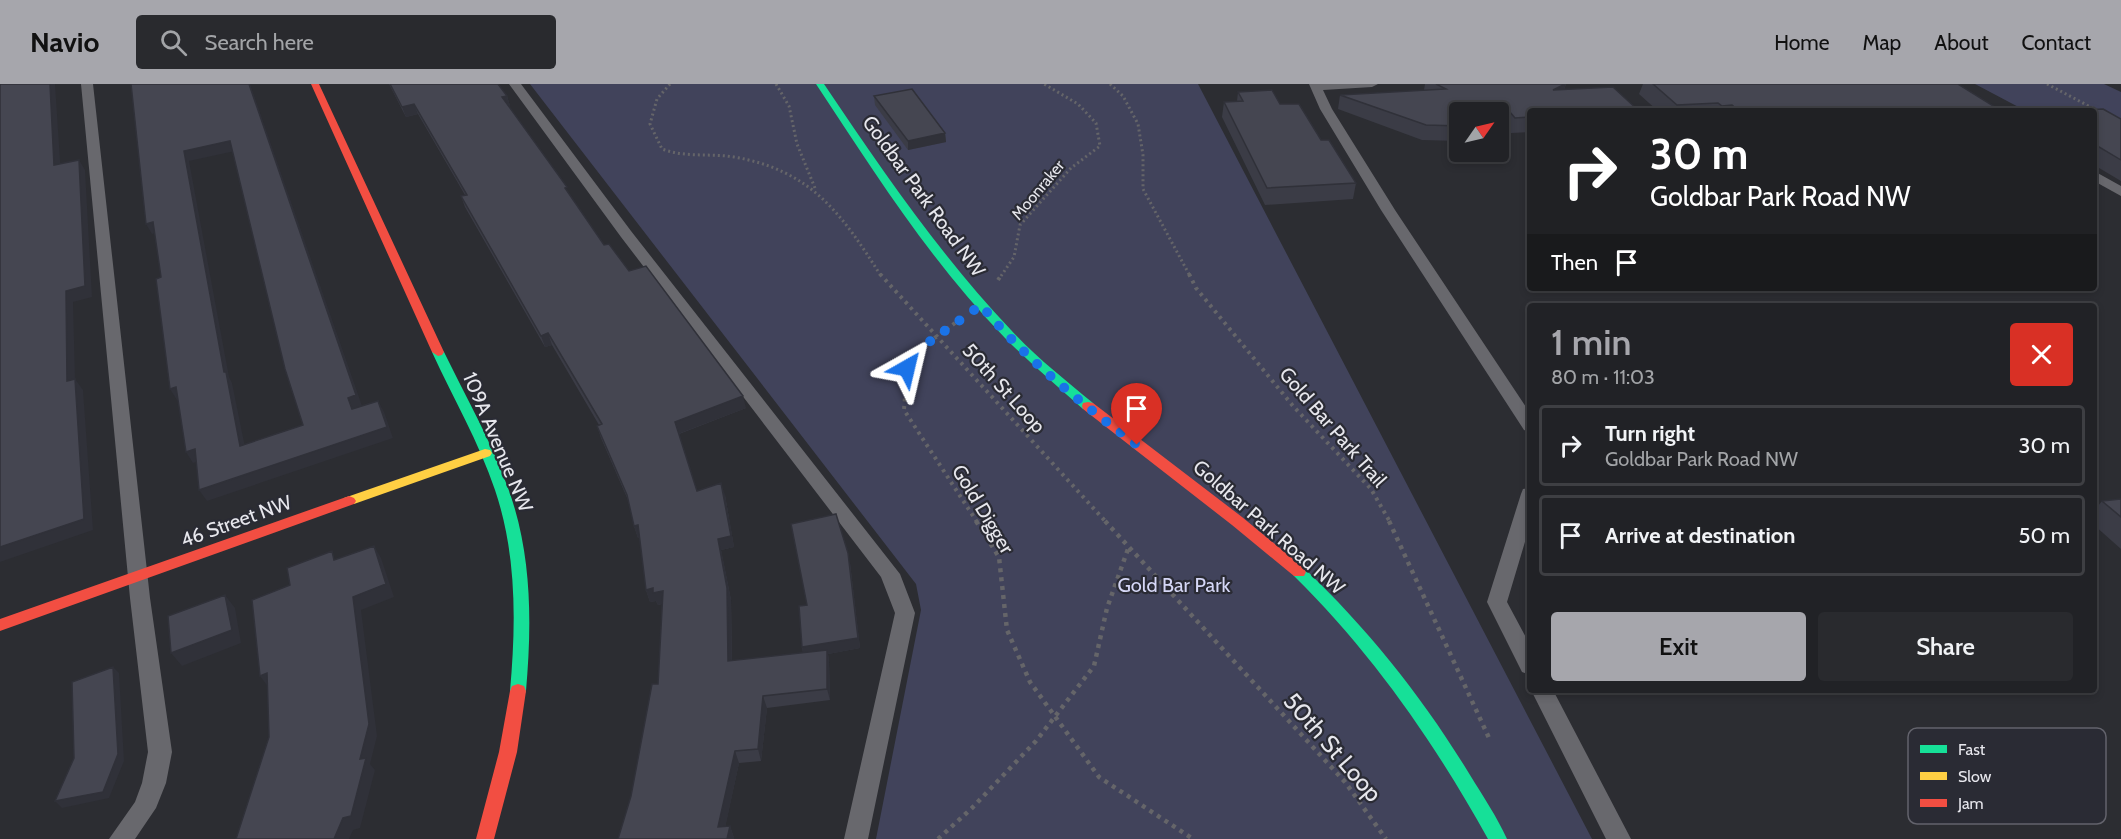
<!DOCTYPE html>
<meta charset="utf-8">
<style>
:root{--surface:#212226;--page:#292a2e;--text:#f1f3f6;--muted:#a2a4a7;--line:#3e3f43;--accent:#a6a6ac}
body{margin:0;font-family:Cabin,sans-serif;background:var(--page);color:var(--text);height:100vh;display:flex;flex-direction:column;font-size:22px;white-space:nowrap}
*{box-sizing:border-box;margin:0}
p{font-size:20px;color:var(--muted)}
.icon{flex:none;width:33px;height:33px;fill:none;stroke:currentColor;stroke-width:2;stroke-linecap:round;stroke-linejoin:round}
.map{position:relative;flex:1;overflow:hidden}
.sheet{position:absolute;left:1527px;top:219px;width:570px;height:390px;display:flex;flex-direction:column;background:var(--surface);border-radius:6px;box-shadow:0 3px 9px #0003,0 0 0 2px var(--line)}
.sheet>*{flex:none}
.banner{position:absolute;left:1527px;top:24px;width:570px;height:183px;border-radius:6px;box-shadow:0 3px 9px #0003,0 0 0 2px var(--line);background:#202124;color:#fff;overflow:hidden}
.needle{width:39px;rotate:56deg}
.buttons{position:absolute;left:1449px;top:18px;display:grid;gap:12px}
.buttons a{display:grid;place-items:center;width:60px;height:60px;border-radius:6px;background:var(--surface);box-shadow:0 3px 9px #0003,0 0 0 2px var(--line);font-size:30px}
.pin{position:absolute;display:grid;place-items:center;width:51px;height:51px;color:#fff;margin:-62px -26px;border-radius:50% 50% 50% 0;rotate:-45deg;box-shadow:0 0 6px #0007}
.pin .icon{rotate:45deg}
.me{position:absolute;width:66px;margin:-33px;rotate:37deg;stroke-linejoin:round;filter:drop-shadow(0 0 4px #0008)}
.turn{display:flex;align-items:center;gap:21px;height:126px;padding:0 24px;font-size:27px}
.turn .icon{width:78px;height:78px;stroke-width:2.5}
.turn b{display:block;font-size:42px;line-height:51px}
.then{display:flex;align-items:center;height:57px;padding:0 24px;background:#0003;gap:12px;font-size:22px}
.round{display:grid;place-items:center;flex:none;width:63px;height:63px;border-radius:6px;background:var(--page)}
.head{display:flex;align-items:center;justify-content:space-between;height:102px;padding:0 24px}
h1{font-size:36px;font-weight:600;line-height:45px;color:var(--accent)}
.button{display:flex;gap:12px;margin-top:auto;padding:12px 24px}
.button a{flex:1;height:69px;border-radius:6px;background:var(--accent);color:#111;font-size:24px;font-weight:600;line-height:69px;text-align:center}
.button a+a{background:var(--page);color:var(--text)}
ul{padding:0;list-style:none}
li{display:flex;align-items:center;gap:18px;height:81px;margin:0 12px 9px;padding:0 12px;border:3px solid var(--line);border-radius:6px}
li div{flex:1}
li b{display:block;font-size:22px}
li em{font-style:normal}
header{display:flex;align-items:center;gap:36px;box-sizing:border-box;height:84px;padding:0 30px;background:var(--accent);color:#111}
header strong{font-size:28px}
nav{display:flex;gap:33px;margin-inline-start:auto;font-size:21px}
.search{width:420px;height:54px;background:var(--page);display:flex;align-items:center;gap:15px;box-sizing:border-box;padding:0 21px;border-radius:6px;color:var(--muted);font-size:22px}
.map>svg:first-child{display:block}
</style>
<header>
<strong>Navio</strong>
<div class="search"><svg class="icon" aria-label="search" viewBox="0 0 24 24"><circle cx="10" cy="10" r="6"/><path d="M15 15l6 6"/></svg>Search here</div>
<nav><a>Home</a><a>Map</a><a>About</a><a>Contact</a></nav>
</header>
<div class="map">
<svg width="2121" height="755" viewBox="0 0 2121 755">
<rect width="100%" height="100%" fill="#2c2d32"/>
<path fill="#41435b" d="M 530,0 L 1198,0 L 1592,755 L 876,755 L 921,526 L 916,500 Z
M 1975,0 L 2104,0 L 2121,8 L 2121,56 L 2094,27 L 2026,27 Z"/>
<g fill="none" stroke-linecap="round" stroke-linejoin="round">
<path stroke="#656569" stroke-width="3" stroke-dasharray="2 3" stroke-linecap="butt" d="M 670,0 L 657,15 L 650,40 L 662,65 C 686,74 710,69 734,73 C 811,86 842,130 881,192
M 776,0 L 789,22 L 797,60 L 815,104
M 1110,0 L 1123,12 L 1138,40 L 1143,71 L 1143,105 L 1190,192
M 2047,0 L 2100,28
M 1001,192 L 1014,173 L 1020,141 L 1071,84 L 1100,62 L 1096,39 L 1078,20 L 1044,0"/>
<path stroke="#656569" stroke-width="4" stroke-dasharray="3 4.5" stroke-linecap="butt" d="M 880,190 L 1106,438
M 1189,190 L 1196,204 L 1293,322 L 1371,405 L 1390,438
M 998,196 L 1002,190
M 955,239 L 918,266 L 907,284 L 904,326 L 977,438"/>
<path stroke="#656569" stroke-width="4.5" stroke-dasharray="4 5" stroke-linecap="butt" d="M 976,437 L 999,473 L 1007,546 L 1030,598 L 1099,693 L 1193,755
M 1105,437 L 1345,698 L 1386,755
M 1389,437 L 1489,654
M 938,755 L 972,724 L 1036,657 L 1094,582 L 1107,524 L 1128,465"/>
<path fill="#68686d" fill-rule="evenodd" d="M 81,0 L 93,0 L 150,514 L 172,668 L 166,699 L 156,724 L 135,755 L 109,755 L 135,718 L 142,699 L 148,668 L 130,514 Z
M 509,0 L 521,0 L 631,147 L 900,490 L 915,529 L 868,755 L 844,755 L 895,529 L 881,493 L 621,153 Z
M 1309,0 L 1378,0 L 1372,3 L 1323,6 L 1332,25 L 1395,126 L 1530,329 L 1530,348 L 1524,346 L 1381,126 L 1320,25 Z
M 2094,87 L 2121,102 L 2121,112 L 2094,97 Z
M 1530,404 L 1530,441 L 1507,518 L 1530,561 L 1530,591 L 1522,588 L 1487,518 L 1521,410 L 1523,405 Z
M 1531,606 L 1553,606 L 1631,755 L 1606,755 Z"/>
<path fill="#16e098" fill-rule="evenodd" d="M 816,0 L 824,0 C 882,86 940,171 1011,246 C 1036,273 1065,296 1093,319 L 1094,322 L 1093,325 L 1083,325 C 1057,302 1030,279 1005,254 C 931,178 874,88 816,0 Z
M 438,264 L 444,268 C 466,313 491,357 508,404 C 532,469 532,539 526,607 L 524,612 L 518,614 L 512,612 L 510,607 C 516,540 517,471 495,406 C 479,358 453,314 432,268 Z
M 1299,482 L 1304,484 C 1369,546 1424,615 1470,691 C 1483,712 1497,733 1507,755 L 1488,755 C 1434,658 1373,570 1294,492 L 1292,488 L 1294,484 Z"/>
<path fill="#ffcf43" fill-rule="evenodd" d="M 485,365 L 490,366 L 492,369 L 490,372 L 354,420 L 344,420 L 342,417 L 344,414 Z"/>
<path fill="#f24e42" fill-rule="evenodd" d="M 311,0 L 319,0 L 444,268 L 442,271 L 438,272 L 432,268 Z
M 1088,318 L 1093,319 L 1242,433 L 1304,484 L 1306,488 L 1304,492 L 1294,492 L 1232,441 L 1083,325 L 1082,322 L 1083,319 Z
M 349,412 L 354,414 L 356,417 L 354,420 L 0,547 L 0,535 Z
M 518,600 L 524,602 L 526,607 L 517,668 L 494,755 L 476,755 L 499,668 L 510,607 L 512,602 Z"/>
</g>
<path fill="#3b3c46" d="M 389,0 L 498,0 L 507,12 L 510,22 L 509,23 L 604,161 L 629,187 L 746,324 L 679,350 L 697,407 L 725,411 L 734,463 L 721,466 L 731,516 L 732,577 L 803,569 L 802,563 L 807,521 L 850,479 L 860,564 L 828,570 L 829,578 L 830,616 L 767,624 L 761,677 L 739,679 L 725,743 L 730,742 L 734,754 L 631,712 L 658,600 L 662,520 L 658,521 L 656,517 L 650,518 L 646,506 L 640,454 L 638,454 L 634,442 L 628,416 L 601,354 L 597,342 L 599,341 L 552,261 L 545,263 L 465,123 L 461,112 L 465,111 L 418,30 L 406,33 Z
M 1425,0 L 1566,0 L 1564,6 L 1530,27 L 1530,48 L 1511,49 L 1505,42 L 1498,44 L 1498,28 L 1460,28 L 1460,57 L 1422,56 L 1338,25 L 1340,11 L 1424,6 Z
M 1643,0 L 1958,0 L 1995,23 L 1992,27 L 1658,27 L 1639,10 Z
M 1238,8 L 1280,20 L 1321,56 L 1356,99 L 1353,115 L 1265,121 L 1222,33 L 1224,18 L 1237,17 Z
M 874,12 L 945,49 L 946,58 L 908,66 L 875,21 Z
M 2094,27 L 2121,35 L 2121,97 L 2094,81 Z
M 2121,415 L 2121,465 L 2094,441 L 2094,427 L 2102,417 Z"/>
<path fill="#303139" d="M 50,0 L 55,0 L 61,91 L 54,81 Z
M 249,0 L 250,0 L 362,322 L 352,325 Z
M 1566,0 L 1561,14 L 1553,6 Z
M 507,12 L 510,22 L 506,23 L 502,13 Z
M 414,20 L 418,30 L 406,33 L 402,23 Z
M 1509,27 L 1505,42 L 1498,44 L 1498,31 Z
M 945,49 L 946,58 L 908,66 L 908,57 Z
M 230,57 L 235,67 L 189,77 L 229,293 L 232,299 L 247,373 L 240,362 L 224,288 L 184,67 Z
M 79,76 L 85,86 L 92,213 L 73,218 L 75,295 L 83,306 L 93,446 L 0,478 L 0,463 L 67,297 L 66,207 Z
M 153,138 L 159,148 L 152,150 L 146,140 Z
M 548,249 L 552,261 L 545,263 L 541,252 Z
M 176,303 L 183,314 L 177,316 L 170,305 Z
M 743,312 L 746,324 L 678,350 L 675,338 Z
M 378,317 L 384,328 L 393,354 L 207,417 L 199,406 Z
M 195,365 L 202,376 L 193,379 L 186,368 Z
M 721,399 L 725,411 L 734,463 L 721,466 L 731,516 L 732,589 L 728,577 L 718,455 Z
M 638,441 L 642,453 L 638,454 L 634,442 Z
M 374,462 L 381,474 L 394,513 L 361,526 L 377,652 L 370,680 L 375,686 L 360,744 L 353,746 L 349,755 L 334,755 L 360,675 L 353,513 Z
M 848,469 L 860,564 L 828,570 L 829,578 L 830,616 L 827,605 L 804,574 L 802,563 Z
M 653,504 L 663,507 L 667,518 L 658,521 L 656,517 L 650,518 L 646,506 Z
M 225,511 L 235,524 L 241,559 L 182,582 L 171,569 Z
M 113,583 L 119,589 L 124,677 L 109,714 L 62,724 L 55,717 Z
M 267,589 L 269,604 L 260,592 Z
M 763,612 L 767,624 L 761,677 L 758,665 Z
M 735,667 L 739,679 L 723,754 L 718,743 Z
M 730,742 L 734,754 L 734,755 L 727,755 Z"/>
<path fill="#454651" stroke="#303139" stroke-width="1.5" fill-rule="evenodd" d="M 0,0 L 50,0 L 54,81 L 79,76 L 85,202 L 66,207 L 67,297 L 75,295 L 84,435 L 0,463 Z
M 131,0 L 249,0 L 356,311 L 348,314 L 352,325 L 378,317 L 387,343 L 199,406 L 195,365 L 186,368 L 176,303 L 170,305 L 156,195 L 161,193 L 153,138 L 146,140 ZM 230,57 L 285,285 L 303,341 L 240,362 L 226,288 L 224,288 L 184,67 Z
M 390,0 L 498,0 L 507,12 L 502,13 L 567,103 L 565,104 L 604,161 L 609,160 L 629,187 L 646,182 L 743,312 L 675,338 L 697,407 L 721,399 L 731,452 L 718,455 L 727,504 L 728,577 L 827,566 L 827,605 L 763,612 L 758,665 L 735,667 L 718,743 L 730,742 L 727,755 L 618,755 L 631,712 L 652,600 L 658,600 L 663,507 L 653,509 L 653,504 L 646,506 L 638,441 L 634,442 L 627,411 L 597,342 L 602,340 L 548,249 L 541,252 L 461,112 L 467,111 L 414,20 L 402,23 Z
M 1436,0 L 1565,0 L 1553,6 L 1613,3 L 1639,27 L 1530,27 L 1530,33 L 1515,34 L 1509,27 L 1498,31 L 1498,28 L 1460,28 L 1460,42 L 1426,41 L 1340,11 L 1446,5 Z
M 1653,0 L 1958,0 L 1995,23 L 1916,27 L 1783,27 L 1780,25 L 1739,27 L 1732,21 L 1722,22 L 1718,19 L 1677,21 Z
M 912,5 L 945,49 L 908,57 L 874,12 Z
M 1272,6 L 1280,20 L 1299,20 L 1321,56 L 1329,56 L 1356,99 L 1267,104 L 1224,18 L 1243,17 L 1238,8 Z
M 2103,25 L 2121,35 L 2121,76 L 2094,60 L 2094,27 L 2063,27 Z
M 2121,415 L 2121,433 L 2102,417 Z
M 836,430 L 848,469 L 858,554 L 802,563 L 799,522 L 807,521 L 791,440 Z
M 374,462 L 386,500 L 353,513 L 369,640 L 360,675 L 366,674 L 351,732 L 343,734 L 334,755 L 236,755 L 269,653 L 267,589 L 260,592 L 252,516 L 290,501 L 287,484 L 332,467 L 334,476 Z
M 225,511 L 232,546 L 171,569 L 168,532 Z
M 113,583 L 118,670 L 103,708 L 55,717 L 74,674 L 72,598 Z"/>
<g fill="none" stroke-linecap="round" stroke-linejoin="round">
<path stroke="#1a73e8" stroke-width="10" stroke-dasharray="0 18" d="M 907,284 L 918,266 L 981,221 C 1025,275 1081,319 1137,361"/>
</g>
<g text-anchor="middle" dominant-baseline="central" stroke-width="4.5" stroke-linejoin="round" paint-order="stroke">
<g font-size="16" fill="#e7e7ed" stroke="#2a2b34">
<text transform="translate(1038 106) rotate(-50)">Moonraker</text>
</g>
<g font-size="20" fill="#e7e7ed" stroke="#2a2b34">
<text transform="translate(924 112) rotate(54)">Goldbar Park Road NW</text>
<text transform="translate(1004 304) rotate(48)">50th St Loop</text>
<text transform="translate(1333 343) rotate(49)">Gold Bar Park Trail</text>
<text transform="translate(498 358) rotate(67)">109A Avenue NW</text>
<text transform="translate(983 425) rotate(59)">Gold Digger</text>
<text transform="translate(236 437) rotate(-20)">46 Street NW</text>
<text transform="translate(1269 443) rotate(41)">Goldbar Park Road NW</text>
</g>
<g font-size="20" fill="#d5d7f6" stroke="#2a2b34">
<text x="1174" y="501">Gold Bar Park</text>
</g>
<g font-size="24" fill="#e7e7ed" stroke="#2a2b34">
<text transform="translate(1333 663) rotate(49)">50th St Loop</text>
</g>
</g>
<rect x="1908" y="644" width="198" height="96" rx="9" fill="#2a2b34" stroke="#63636c" stroke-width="1.5"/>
<rect x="1920" y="661" width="27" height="8" fill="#16e098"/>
<rect x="1920" y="688" width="27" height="8" fill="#ffcf43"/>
<rect x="1920" y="715" width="27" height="8" fill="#f24e42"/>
<g font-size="16" fill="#e7e7ed">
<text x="1958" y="671">Fast</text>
<text x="1958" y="698">Slow</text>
<text x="1958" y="725">Jam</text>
</g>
</svg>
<div class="buttons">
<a><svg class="needle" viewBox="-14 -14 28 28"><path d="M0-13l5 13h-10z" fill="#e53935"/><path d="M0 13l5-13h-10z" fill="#a2a4a7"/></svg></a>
</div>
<div class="pin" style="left:1137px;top:361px;background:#d93025"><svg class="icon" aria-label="arrive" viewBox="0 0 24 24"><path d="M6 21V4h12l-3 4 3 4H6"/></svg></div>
<svg class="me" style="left:907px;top:284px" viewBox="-20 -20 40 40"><path d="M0-17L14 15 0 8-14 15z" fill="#1a73e8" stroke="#fff" stroke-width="4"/></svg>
<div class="banner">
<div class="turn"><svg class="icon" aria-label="right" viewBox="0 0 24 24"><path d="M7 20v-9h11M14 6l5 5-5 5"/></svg><div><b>30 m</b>Goldbar Park Road NW</div></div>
<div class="then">Then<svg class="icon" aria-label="arrive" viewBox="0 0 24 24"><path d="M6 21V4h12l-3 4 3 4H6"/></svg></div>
</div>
<section class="sheet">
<div class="head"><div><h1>1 min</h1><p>80 m · 11:03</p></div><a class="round" style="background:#d93025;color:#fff"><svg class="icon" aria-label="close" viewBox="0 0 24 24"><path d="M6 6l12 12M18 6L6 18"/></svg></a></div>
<ul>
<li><svg class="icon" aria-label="right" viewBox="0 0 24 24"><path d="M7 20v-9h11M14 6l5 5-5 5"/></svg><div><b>Turn right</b><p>Goldbar Park Road NW</p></div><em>30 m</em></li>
<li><svg class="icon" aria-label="arrive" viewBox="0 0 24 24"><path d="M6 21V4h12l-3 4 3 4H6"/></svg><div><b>Arrive at destination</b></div><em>50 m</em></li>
</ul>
<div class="button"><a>Exit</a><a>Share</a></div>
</section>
</div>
